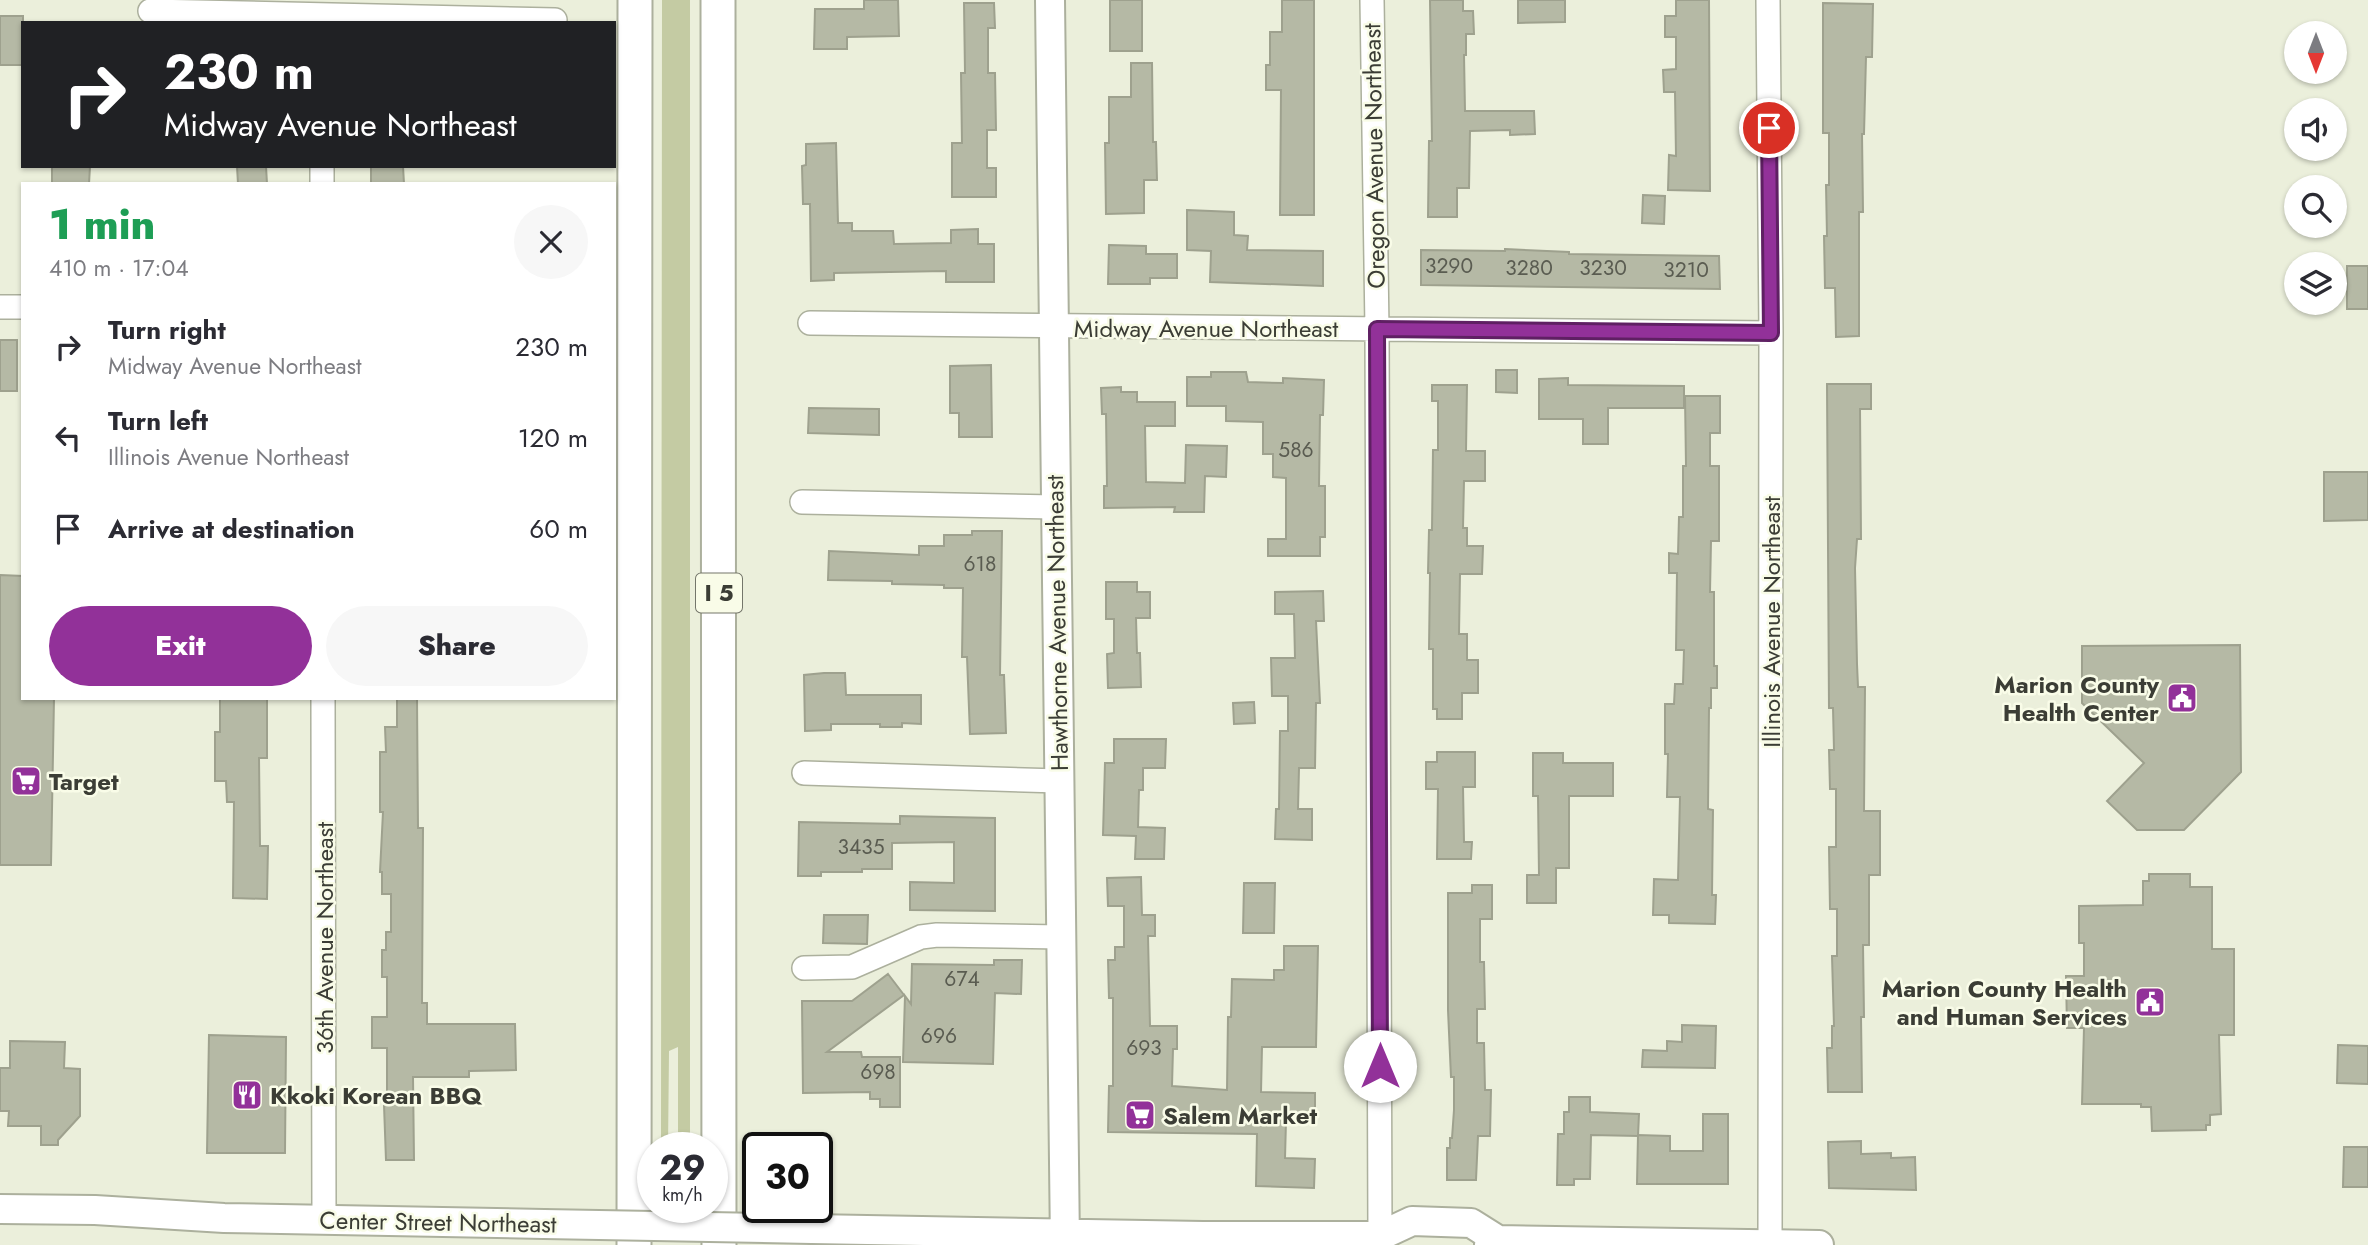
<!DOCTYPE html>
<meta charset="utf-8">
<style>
:root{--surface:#fff;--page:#f7f7f7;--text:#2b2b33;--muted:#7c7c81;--accent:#923199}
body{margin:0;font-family:Jost,sans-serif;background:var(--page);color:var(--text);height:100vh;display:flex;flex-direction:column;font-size:26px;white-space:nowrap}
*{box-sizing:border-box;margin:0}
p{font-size:23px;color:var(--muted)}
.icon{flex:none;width:38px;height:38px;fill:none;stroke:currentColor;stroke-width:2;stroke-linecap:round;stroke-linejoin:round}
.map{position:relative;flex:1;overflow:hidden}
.panel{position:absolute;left:21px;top:182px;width:595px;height:518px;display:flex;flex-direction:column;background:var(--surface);border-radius:0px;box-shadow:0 2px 5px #0004}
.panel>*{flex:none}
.hud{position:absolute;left:21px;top:21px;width:595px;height:147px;border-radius:0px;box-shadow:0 2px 5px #0004;background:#202124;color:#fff;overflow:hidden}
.needle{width:46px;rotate:180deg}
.tools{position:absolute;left:2284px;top:21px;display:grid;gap:14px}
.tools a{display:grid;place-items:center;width:63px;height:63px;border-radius:50%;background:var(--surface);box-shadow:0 2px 5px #0004;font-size:35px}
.speed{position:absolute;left:637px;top:1132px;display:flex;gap:14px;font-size:35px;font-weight:700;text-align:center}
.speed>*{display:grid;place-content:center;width:91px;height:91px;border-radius:50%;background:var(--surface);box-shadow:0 2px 5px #0004;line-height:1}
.speed small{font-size:18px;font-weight:400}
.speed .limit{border:4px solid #111;border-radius:10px;background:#fff;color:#111}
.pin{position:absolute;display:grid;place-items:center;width:60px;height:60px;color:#fff;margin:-30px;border:4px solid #fff;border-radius:50%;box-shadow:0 2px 7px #0007}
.me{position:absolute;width:77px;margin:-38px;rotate:0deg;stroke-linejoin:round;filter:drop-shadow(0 0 5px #0008)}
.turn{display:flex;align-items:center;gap:24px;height:147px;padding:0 28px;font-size:32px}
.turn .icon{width:91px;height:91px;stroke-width:2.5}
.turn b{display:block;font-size:49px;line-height:60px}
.round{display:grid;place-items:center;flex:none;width:74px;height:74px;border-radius:37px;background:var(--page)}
.headline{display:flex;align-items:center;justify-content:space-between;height:119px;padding:0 28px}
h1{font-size:42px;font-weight:800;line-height:52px;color:#1e9e55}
.primary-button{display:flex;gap:14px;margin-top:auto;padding:14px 28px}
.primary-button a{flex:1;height:80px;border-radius:42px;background:var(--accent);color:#fff;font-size:28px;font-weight:800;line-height:80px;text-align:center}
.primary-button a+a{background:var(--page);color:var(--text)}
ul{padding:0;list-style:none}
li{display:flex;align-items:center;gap:21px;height:91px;padding:0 28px}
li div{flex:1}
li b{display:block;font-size:26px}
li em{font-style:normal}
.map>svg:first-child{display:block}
</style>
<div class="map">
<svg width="2368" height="1245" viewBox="0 0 2368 1245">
<rect width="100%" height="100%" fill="#ebefdb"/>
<path fill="#c4cba3" d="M 662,0 L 690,0 L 690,1148 L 682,1148 L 682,1134 L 678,1132 L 678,1047 L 669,1051 L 668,1148 L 661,1148 Z"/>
<path fill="#b5b9a5" stroke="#9ea18e" stroke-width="2" d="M 864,0 L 898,0 L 899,36 L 847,37 L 847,49 L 814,49 L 815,9 L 864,9 Z
M 1110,0 L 1142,0 L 1142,51 L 1110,51 Z
M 1282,0 L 1314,0 L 1314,215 L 1280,215 L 1281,90 L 1266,90 L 1266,65 L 1270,65 L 1270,32 L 1282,32 Z
M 1430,0 L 1463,0 L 1463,11 L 1473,11 L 1474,34 L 1466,34 L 1466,55 L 1464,55 L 1465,111 L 1534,111 L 1535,134 L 1510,135 L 1510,130 L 1470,131 L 1469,188 L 1457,188 L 1457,217 L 1428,217 L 1429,141 L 1432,141 Z
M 1518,0 L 1565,0 L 1565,22 L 1518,23 Z
M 1676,0 L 1709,0 L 1710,191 L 1668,190 L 1669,155 L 1676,156 L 1675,92 L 1664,92 L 1663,70 L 1676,69 L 1676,37 L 1665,37 L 1665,16 L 1676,16 Z
M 964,3 L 994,3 L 995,28 L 988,28 L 988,73 L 995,73 L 996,130 L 987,130 L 987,168 L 996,168 L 996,197 L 952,197 L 952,143 L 962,143 L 961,73 L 965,73 Z
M 1823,3 L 1873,4 L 1872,57 L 1866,57 L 1864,134 L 1862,134 L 1863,212 L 1859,212 L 1859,336 L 1836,337 L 1835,288 L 1825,288 L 1824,236 L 1827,236 L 1826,185 L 1829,185 L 1829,133 L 1823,133 Z
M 0,16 L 23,16 L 23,65 L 0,65 Z
M 1131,63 L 1152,63 L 1153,142 L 1156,142 L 1157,180 L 1144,180 L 1144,213 L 1106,214 L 1105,143 L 1109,143 L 1109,97 L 1131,97 Z
M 836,143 L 838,223 L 852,223 L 852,231 L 893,231 L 894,244 L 951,243 L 951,230 L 978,229 L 978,244 L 994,244 L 994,282 L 946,282 L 946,271 L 834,273 L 834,280 L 811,281 L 810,204 L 803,204 L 802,166 L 806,165 L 806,144 Z
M 52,166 L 90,166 L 89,184 L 52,184 Z
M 237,166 L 266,166 L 267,184 L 238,184 Z
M 371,166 L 403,166 L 404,184 L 371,184 Z
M 1643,195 L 1665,196 L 1664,224 L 1642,223 Z
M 1187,210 L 1234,212 L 1234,235 L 1248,236 L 1247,250 L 1323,251 L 1323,286 L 1210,282 L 1211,251 L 1187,250 Z
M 1109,245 L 1146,246 L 1146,254 L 1177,254 L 1177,278 L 1150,278 L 1150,284 L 1108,284 Z
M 1505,249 L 1569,252 L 1569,254 L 1719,256 L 1720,289 L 1421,285 L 1421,250 L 1505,251 Z
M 2347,266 L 2368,266 L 2368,309 L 2347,309 Z
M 0,340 L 17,340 L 17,391 L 0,391 Z
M 991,365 L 992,437 L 959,437 L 959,413 L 950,413 L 950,366 Z
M 1496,370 L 1517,370 L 1517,393 L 1496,392 Z
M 1211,372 L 1246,372 L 1248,382 L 1283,383 L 1283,378 L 1324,380 L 1323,415 L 1320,415 L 1319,486 L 1325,486 L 1325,537 L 1320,537 L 1320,556 L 1268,556 L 1268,539 L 1286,539 L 1286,478 L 1273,477 L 1273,454 L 1263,454 L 1263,422 L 1226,421 L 1226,406 L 1187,406 L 1187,377 L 1211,377 Z
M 1568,378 L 1568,385 L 1684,386 L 1684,408 L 1608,408 L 1608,444 L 1583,444 L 1583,419 L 1539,419 L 1539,379 Z
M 1827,384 L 1871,384 L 1871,409 L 1860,409 L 1861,539 L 1857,539 L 1855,568 L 1857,664 L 1858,687 L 1865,687 L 1864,811 L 1880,811 L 1880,875 L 1869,875 L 1869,945 L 1863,945 L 1864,1017 L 1861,1017 L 1862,1092 L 1828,1092 L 1827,1048 L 1832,1048 L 1832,1026 L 1834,1026 L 1832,956 L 1837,956 L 1837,909 L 1830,909 L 1829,847 L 1836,847 L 1836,789 L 1830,789 L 1829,750 L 1834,750 L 1833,708 L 1829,708 Z
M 1432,385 L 1467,385 L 1466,451 L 1485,451 L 1485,481 L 1464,481 L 1463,528 L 1467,528 L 1467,546 L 1483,546 L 1482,574 L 1460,574 L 1459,634 L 1467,634 L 1467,660 L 1478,660 L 1478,693 L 1462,693 L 1462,719 L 1437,719 L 1437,709 L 1433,709 L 1433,649 L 1429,649 L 1430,573 L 1428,573 L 1429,530 L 1432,530 L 1433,450 L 1438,450 L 1438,401 L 1432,401 Z
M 1121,387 L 1121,392 L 1137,392 L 1137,402 L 1175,402 L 1175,426 L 1145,426 L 1146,482 L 1185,483 L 1186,445 L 1227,446 L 1226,477 L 1205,476 L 1204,512 L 1174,512 L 1175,507 L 1104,508 L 1104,486 L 1107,486 L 1106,414 L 1102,414 L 1101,388 Z
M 1685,396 L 1720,396 L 1720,433 L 1710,433 L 1710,466 L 1719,466 L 1719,541 L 1711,541 L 1710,592 L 1714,592 L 1714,666 L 1717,666 L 1717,688 L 1711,688 L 1711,708 L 1709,708 L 1708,809 L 1713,810 L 1712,895 L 1716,895 L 1715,924 L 1669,923 L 1669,915 L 1653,915 L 1654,879 L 1678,880 L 1680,797 L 1667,797 L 1668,754 L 1665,754 L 1665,704 L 1674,704 L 1675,684 L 1683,684 L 1684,650 L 1676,650 L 1677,573 L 1669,573 L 1669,553 L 1678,554 L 1679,517 L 1683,517 L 1683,466 L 1686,466 Z
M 809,408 L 879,409 L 879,435 L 808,433 Z
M 2324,472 L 2368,472 L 2368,520 L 2324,521 Z
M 972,531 L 1002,531 L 1000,675 L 1004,675 L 1006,733 L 970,734 L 967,657 L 962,657 L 963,588 L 944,588 L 944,585 L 892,584 L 892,581 L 828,580 L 829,551 L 919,555 L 919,546 L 944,546 L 944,535 L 972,535 Z
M 0,575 L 23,576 L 23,698 L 54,698 L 51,865 L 0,865 Z
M 1106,582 L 1137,582 L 1137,592 L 1150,592 L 1150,618 L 1136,618 L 1137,653 L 1140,653 L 1141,687 L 1108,688 L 1107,654 L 1114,653 L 1114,619 L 1106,619 Z
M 1323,591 L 1324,621 L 1316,621 L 1320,703 L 1316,703 L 1315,768 L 1299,768 L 1298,809 L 1312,809 L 1312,840 L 1275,839 L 1276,809 L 1279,809 L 1280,731 L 1288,731 L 1288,696 L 1272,696 L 1271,658 L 1295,658 L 1294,614 L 1275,614 L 1275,592 Z
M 2240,645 L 2241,772 L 2184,830 L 2137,830 L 2107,801 L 2144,763 L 2082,703 L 2082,646 Z
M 824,673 L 845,673 L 846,695 L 921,695 L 921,724 L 902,723 L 902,727 L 880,727 L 880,724 L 831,724 L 831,730 L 805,731 L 804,675 Z
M 220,698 L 267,698 L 267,758 L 259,758 L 260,846 L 268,846 L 267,899 L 233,898 L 234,802 L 227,802 L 226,781 L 215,781 L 215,732 L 220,732 Z
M 397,698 L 417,698 L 418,828 L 423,828 L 422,1003 L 427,1003 L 427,1024 L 515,1024 L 516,1070 L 469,1071 L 469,1077 L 413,1077 L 414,1160 L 386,1160 L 384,1105 L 387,1105 L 387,1048 L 372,1048 L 372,1017 L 387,1017 L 387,977 L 382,977 L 382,950 L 386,950 L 386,932 L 391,932 L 391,894 L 382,894 L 382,872 L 380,872 L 383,812 L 380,812 L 380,752 L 386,752 L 385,727 L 397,727 Z
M 1254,702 L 1255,723 L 1234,724 L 1233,703 Z
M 1114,739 L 1166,739 L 1165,768 L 1143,768 L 1143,790 L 1139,790 L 1138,827 L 1165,828 L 1164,859 L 1135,859 L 1136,836 L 1103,835 L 1105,763 L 1114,763 Z
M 1437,752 L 1475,752 L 1475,787 L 1463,787 L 1464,842 L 1472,842 L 1471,859 L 1437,859 L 1438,789 L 1426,789 L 1426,762 L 1437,762 Z
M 1533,753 L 1563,753 L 1563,763 L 1613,763 L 1613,796 L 1569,796 L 1569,868 L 1556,868 L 1556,903 L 1527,903 L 1527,875 L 1539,875 L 1538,796 L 1533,796 Z
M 900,816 L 995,818 L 995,911 L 910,910 L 910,882 L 954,883 L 954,842 L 892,843 L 892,869 L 862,869 L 862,872 L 821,872 L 821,876 L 798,876 L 799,822 L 900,824 Z
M 2149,874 L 2190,874 L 2190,887 L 2212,887 L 2212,949 L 2234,949 L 2234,1035 L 2219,1035 L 2221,1114 L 2210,1115 L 2210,1125 L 2206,1125 L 2206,1130 L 2152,1131 L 2151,1107 L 2141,1107 L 2141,1104 L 2082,1104 L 2084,1028 L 2067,1028 L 2066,976 L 2084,976 L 2084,943 L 2079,943 L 2079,906 L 2143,905 L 2143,881 L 2149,881 Z
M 1141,877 L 1142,915 L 1155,915 L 1155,936 L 1148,936 L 1150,1026 L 1177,1026 L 1177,1049 L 1173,1049 L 1172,1086 L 1227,1090 L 1228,1017 L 1231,1017 L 1232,979 L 1274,980 L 1274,970 L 1284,970 L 1284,946 L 1318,946 L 1316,1047 L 1262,1047 L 1261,1092 L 1315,1093 L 1315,1121 L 1286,1121 L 1285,1158 L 1315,1159 L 1314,1188 L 1256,1186 L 1257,1134 L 1108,1132 L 1109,1086 L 1113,1086 L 1113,998 L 1109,998 L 1108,960 L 1115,960 L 1115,947 L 1124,947 L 1124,906 L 1108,906 L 1107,878 Z
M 1244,883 L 1275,883 L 1274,933 L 1243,933 Z
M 1472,885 L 1492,885 L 1492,919 L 1480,919 L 1480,962 L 1484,962 L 1485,1009 L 1477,1009 L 1477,1043 L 1484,1043 L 1485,1090 L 1491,1090 L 1490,1136 L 1478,1136 L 1476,1180 L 1447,1180 L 1447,1148 L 1450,1148 L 1450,1138 L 1452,1138 L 1454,1110 L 1454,1077 L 1451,1077 L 1448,1010 L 1448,893 L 1472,893 Z
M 824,915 L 868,915 L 867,944 L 823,943 Z
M 994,960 L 1022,960 L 1021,994 L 995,993 L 993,1064 L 903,1062 L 905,996 L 911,1004 L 912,964 L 994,965 Z
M 888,974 L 904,995 L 827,1052 L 861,1052 L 862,1057 L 900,1057 L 900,1107 L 880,1107 L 880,1099 L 870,1099 L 870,1092 L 803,1093 L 802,1001 L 852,1001 Z
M 1682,1025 L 1716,1026 L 1715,1068 L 1642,1067 L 1643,1050 L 1667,1051 L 1667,1041 L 1682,1042 Z
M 209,1035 L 286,1037 L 285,1153 L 207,1153 Z
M 10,1041 L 65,1042 L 64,1068 L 80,1069 L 80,1116 L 58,1140 L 58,1145 L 41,1145 L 41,1126 L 8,1126 L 9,1111 L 0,1111 L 0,1068 L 10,1068 Z
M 2338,1045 L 2368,1046 L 2368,1084 L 2337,1083 Z
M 1569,1097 L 1590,1097 L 1590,1112 L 1639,1114 L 1638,1136 L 1591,1135 L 1590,1179 L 1574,1179 L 1574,1185 L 1557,1185 L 1558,1134 L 1564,1134 L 1564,1112 L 1569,1112 Z
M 1703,1114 L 1728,1114 L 1728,1184 L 1637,1184 L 1638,1135 L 1670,1136 L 1670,1151 L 1703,1151 Z
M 1861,1141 L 1861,1154 L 1891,1153 L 1891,1158 L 1915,1157 L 1916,1190 L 1829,1188 L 1828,1142 Z
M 2344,1147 L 2368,1147 L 2368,1187 L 2343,1187 Z"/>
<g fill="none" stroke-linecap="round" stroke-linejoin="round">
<g stroke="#acb09d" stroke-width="26">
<path id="minor" d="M 1372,0 L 1377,329 L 1380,1236
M 1768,0 L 1771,333 L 1770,1244
M 150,11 L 555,20
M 322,166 L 322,184
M 0,307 L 23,307
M 810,323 L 1771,333
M 802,502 L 1055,507
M 323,698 L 324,1220
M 804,773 L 1059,781
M 804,968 L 852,967 L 921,937 L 937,935 L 1061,937"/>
</g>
<g stroke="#acb09d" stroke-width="32">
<path id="major" d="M 1050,0 L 1065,1245
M 0,1209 L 95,1210 L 224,1218 L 544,1224
M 812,1229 L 1203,1236 L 1380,1236 L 1412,1221 L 1471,1223 L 1498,1240
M 1489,1245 L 1498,1240 L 1819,1245"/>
</g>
<g stroke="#acb09d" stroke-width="37">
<path id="highway" d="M 718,0 L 719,1245
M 634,1245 L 635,0"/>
</g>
<use href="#minor" stroke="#fff" stroke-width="23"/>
<use href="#major" stroke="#fff" stroke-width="28"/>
<use href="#highway" stroke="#fff" stroke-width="33"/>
<g stroke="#acb09d" stroke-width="32" stroke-linecap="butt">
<path id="major-bridge" d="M 544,1224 L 812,1229"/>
</g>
<use href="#major-bridge" stroke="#fff" stroke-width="28"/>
</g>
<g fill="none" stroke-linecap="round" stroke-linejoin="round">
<g stroke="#5f2063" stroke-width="18">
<path id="route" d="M 1380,1066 L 1377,329 L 1771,333 L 1769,128"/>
</g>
<use href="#route" stroke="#923199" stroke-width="12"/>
</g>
<defs>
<g id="civic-square" transform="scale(1.575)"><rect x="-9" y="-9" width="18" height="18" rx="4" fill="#923199" stroke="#f9fce8"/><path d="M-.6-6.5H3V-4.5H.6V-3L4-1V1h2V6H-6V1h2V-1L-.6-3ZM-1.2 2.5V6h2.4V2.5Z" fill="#fff"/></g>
<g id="supermarket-square" transform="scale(1.575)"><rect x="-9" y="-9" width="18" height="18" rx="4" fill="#923199" stroke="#f9fce8"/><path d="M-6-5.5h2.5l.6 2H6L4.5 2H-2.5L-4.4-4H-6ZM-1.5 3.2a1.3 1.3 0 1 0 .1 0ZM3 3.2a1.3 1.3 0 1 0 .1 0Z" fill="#fff"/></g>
<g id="restaurant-square" transform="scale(1.575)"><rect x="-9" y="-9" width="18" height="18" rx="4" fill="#923199" stroke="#f9fce8"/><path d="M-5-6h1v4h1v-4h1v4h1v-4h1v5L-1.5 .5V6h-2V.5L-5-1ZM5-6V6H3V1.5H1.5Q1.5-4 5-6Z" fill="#fff"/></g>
</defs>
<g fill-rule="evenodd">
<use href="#civic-square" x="2182" y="698"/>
<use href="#supermarket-square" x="26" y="781"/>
<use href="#civic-square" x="2150" y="1002"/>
<use href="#restaurant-square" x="247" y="1095"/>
<use href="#supermarket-square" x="1140" y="1115"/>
</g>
<g text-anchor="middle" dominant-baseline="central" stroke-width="5" stroke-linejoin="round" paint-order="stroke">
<g font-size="21" fill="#5a5c51">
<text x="1449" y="266">3290</text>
<text x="1529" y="268">3280</text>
<text x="1603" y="268">3230</text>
<text x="1686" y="270">3210</text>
<text x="1296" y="450">586</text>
<text x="980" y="564">618</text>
<text x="861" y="847">3435</text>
<text x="962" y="979">674</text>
<text x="939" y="1036">696</text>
<text x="1144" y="1048">693</text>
<text x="878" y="1072">698</text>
</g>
<rect fill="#f9fce8" stroke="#74766b" stroke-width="2" x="696" y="573.5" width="46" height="39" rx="5"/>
<g font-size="23" font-weight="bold" fill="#3b3d35">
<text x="719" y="593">I 5</text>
</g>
<g font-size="24" fill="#3b3d35" stroke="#f9fce8">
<text transform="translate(1374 156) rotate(-91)">Oregon Avenue Northeast</text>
<text x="1206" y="328">Midway Avenue Northeast</text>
<text transform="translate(1771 622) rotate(-90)">Illinois Avenue Northeast</text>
<text transform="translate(1057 623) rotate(-91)">Hawthorne Avenue Northeast</text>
<text transform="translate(324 938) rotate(-90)">36th Avenue Northeast</text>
<text transform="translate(438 1222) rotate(1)">Center Street Northeast</text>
</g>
<g font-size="24" font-weight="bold" fill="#3b3d35" stroke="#f9fce8" text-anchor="start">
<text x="2159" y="684" text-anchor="end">Marion County<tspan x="2159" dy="28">Health Center</tspan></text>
<text x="49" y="781">Target</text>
<text x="2127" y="988" text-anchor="end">Marion County Health<tspan x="2127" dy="28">and Human Services</tspan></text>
<text x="270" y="1095">Kkoki Korean BBQ</text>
<text x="1163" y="1115">Salem Market</text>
</g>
</g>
</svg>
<div class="tools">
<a><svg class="needle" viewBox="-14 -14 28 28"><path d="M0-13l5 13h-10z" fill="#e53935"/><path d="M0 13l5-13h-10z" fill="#7c7c81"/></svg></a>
<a><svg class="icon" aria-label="sound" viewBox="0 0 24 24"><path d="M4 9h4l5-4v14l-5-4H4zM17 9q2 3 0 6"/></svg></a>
<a><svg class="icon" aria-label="search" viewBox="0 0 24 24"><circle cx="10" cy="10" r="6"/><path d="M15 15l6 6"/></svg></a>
<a><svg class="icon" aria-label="layers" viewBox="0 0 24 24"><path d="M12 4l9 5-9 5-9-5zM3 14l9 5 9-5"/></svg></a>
</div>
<div class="speed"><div>29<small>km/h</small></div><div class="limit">30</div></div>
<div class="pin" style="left:1769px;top:128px;background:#d93025"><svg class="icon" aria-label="arrive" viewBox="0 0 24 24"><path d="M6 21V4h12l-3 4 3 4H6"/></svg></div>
<svg class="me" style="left:1380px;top:1066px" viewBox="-20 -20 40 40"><circle r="19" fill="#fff"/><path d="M0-13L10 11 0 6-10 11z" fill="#923199"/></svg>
<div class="hud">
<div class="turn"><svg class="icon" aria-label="right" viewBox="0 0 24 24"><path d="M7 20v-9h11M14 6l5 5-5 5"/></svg><div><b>230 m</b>Midway Avenue Northeast</div></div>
</div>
<section class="panel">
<div class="headline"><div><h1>1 min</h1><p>410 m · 17:04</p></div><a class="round"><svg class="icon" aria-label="close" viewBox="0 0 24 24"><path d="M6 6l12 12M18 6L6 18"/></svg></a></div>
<ul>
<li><svg class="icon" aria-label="right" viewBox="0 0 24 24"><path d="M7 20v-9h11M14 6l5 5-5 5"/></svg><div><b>Turn right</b><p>Midway Avenue Northeast</p></div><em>230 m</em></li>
<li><svg class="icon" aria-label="left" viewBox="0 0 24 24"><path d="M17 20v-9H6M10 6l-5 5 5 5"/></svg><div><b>Turn left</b><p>Illinois Avenue Northeast</p></div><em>120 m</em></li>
<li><svg class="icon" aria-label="arrive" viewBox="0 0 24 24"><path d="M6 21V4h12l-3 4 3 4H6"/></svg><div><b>Arrive at destination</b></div><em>60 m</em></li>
</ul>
<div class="primary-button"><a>Exit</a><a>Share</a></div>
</section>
</div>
